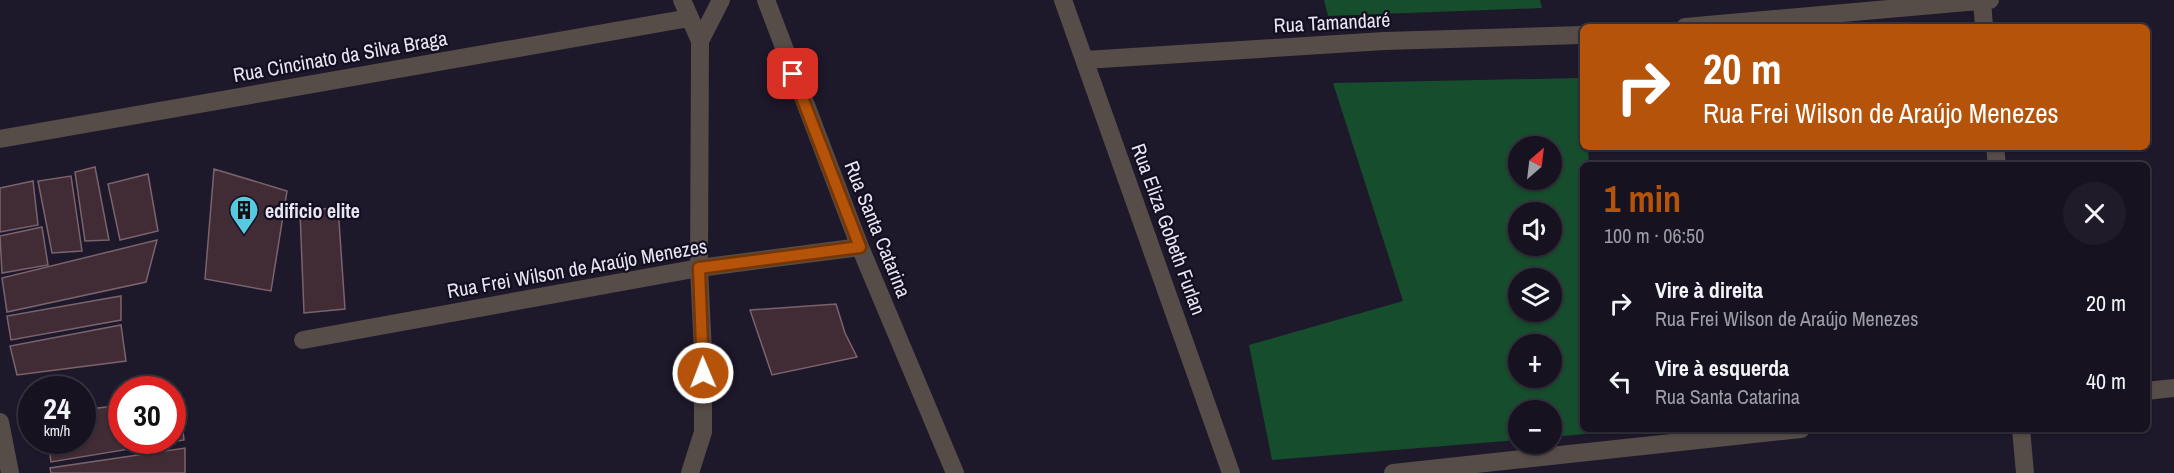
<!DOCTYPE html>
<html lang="pt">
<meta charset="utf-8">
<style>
:root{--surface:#161220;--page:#1f1b29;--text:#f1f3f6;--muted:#9e9ea5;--line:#35323e;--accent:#b45309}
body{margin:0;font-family:"Archivo Narrow",sans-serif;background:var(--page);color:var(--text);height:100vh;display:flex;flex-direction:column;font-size:22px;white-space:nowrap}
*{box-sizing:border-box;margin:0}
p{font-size:20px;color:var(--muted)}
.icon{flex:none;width:33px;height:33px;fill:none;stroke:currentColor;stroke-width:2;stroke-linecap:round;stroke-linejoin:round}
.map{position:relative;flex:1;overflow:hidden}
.panel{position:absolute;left:1580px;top:162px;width:570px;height:270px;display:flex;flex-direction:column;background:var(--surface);border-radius:9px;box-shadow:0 2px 4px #0004,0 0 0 2px var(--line)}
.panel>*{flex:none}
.hud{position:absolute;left:1580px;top:24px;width:570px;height:126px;border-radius:9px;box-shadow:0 2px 4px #0004,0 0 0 2px var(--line);background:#b45309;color:#fff;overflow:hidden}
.needle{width:39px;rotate:28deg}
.controls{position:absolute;left:1508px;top:136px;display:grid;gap:12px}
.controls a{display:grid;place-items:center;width:54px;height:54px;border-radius:50%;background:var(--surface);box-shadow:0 2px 4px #0004,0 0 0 2px var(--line);font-size:30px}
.speed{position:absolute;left:18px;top:376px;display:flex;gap:12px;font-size:30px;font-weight:700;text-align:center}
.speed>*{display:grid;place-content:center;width:78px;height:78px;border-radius:50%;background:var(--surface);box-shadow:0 2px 4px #0004,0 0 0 2px var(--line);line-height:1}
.speed small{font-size:15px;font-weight:400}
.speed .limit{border:9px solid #d22;background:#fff;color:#111}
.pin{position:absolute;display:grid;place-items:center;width:51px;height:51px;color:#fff;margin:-26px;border-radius:12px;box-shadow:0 3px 9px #0006}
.me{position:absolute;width:66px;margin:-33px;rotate:359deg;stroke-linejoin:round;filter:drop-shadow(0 0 4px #0008)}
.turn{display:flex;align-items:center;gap:21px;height:126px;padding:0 24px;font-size:27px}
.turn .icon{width:78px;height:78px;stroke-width:2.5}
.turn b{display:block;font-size:42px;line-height:51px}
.round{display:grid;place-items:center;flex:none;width:63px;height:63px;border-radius:32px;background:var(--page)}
.summary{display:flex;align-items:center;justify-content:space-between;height:102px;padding:0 24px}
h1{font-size:36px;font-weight:700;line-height:45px;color:var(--accent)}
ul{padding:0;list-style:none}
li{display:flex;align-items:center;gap:18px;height:78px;padding:0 24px}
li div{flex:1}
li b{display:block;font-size:22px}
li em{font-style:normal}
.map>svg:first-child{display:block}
</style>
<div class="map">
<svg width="2174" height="473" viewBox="0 0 2174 473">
<rect width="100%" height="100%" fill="#1d182a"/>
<path fill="#164d2d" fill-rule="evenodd" d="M 1324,0 L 1540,0 L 1542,8 L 1328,16 Z
M 1580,78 L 1582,147 L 1588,147 L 1589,165 L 1582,165 L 1582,429 L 1617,429 L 1618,431 L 1551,437 L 1551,411 L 1518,411 L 1518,440 L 1272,460 L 1249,345 L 1403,301 L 1333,83 ZM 1518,147 L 1551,147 L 1551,180 L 1518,180 ZM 1518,213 L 1551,213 L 1551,246 L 1518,246 ZM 1518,279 L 1551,279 L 1551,312 L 1518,312 ZM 1518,345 L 1551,345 L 1551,378 L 1518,378 Z"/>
<path fill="#412c36" stroke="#7a636d" stroke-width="1.5" d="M 95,167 L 109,240 L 85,241 L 75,172 Z
M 214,169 L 287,191 L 271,291 L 205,279 Z
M 148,174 L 158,231 L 120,240 L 108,184 Z
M 71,176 L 82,251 L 52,253 L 38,181 Z
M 33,181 L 38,225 L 0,232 L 0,188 Z
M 338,207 L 345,309 L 304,313 L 300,212 Z
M 42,227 L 48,265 L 2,273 L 0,236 Z
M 157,240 L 146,282 L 7,312 L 2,278 Z
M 121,296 L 121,320 L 11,340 L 7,316 Z
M 836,304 L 845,333 L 857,357 L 772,375 L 750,310 Z
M 121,325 L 126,361 L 17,375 L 10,346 Z
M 179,397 L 184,440 L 51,462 L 48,441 L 82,441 L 82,410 L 122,405 L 122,441 L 172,441 L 172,398 Z
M 185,448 L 185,473 L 51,473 L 50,468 Z"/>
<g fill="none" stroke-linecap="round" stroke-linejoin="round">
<path stroke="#564c48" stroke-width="18" d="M 682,0 L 700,41 L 699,268 L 703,353 L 703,432 L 690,473
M 766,0 L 860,247 L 955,473
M 1063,0 L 1231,473
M 1982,0 L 1984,27
M 1685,27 L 1990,0
M 700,41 L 721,0
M 1085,60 L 1384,41 L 1582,35
M 0,139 L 689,18
M 1995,147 L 1997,165
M 303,340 L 699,268 L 860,247
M 2146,391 L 2174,388
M 0,422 L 10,473
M 2021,429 L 2025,473
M 1393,473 L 1801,429"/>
</g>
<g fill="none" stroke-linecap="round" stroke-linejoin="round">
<g stroke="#753606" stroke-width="15">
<path id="route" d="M 703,373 L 699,268 L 860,247 L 793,74"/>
</g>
<use href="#route" stroke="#b45309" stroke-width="10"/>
</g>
<defs>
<g id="building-pin" transform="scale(1.5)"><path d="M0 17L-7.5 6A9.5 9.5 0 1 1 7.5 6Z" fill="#57c9e1" stroke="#140f20"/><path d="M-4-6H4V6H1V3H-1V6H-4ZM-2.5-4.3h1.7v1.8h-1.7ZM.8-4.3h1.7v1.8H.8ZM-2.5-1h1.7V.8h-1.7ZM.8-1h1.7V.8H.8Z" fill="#111"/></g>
</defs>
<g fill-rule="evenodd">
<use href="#building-pin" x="244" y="210"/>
</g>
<g text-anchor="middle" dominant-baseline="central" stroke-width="4.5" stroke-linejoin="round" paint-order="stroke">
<g font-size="20" fill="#e9e6f3" stroke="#140f20">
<text transform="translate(1332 22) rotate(-3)">Rua Tamandaré</text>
<text transform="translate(340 56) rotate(-10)">Rua Cincinato da Silva Braga</text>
<text transform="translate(878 229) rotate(68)">Rua Santa Catarina</text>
<text transform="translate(1169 229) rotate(70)">Rua Eliza Gobeth Furlan</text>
<text transform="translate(577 268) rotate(-10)">Rua Frei Wilson de Araújo Menezes</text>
</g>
<g font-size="20" font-weight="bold" fill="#e9e6f3" stroke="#140f20" text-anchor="start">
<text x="265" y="210">edificio elite</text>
</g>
</g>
</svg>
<div class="controls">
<a><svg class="needle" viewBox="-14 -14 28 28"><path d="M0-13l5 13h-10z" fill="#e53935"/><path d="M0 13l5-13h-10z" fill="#9e9ea5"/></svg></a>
<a><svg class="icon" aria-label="sound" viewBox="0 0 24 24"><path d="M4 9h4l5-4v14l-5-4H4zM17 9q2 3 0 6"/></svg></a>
<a><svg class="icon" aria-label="layers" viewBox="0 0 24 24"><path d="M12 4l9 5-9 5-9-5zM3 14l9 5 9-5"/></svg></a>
<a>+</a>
<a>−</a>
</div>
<div class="speed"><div>24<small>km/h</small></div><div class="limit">30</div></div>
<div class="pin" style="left:793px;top:74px;background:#d93025"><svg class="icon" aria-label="arrive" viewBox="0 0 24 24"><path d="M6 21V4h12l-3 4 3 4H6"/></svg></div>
<svg class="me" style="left:703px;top:373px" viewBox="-20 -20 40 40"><circle r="17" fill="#b45309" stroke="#fff" stroke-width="3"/><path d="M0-11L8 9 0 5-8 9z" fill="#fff"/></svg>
<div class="hud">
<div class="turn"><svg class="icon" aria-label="right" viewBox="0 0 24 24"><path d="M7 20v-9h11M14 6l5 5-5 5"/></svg><div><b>20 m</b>Rua Frei Wilson de Araújo Menezes</div></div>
</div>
<section class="panel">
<div class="summary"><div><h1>1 min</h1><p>100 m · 06:50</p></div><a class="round"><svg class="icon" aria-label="close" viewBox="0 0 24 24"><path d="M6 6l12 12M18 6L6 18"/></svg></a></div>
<ul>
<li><svg class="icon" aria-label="right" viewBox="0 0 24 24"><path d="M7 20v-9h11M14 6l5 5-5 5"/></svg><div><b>Vire à direita</b><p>Rua Frei Wilson de Araújo Menezes</p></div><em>20 m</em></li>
<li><svg class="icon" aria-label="left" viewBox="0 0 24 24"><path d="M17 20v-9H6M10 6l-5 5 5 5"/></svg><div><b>Vire à esquerda</b><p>Rua Santa Catarina</p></div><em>40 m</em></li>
</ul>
</section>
</div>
